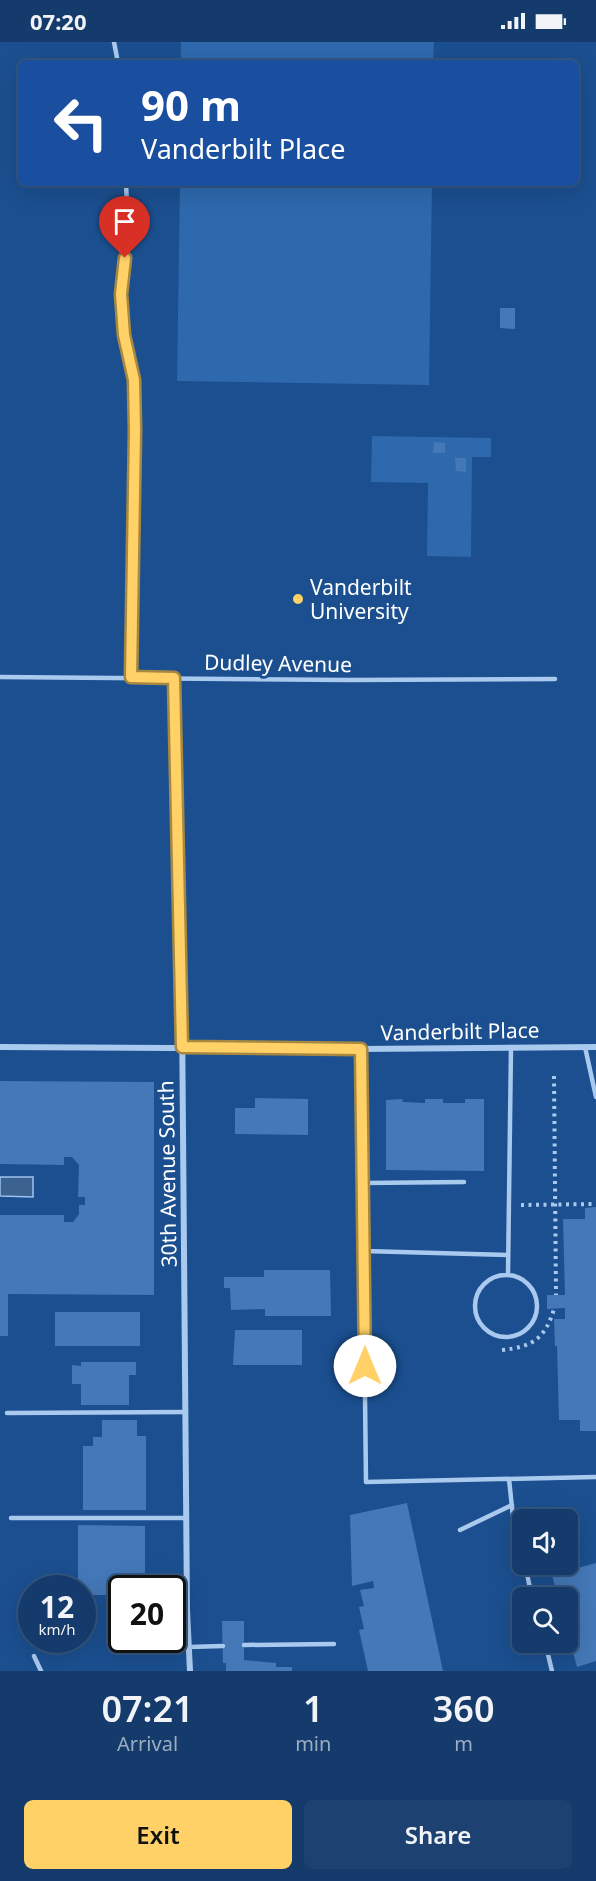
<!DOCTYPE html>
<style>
:root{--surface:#143b6b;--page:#1d4271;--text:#f1f3f6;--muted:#9dadc1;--line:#33557e;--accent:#ffd166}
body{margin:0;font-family:"Noto Sans",sans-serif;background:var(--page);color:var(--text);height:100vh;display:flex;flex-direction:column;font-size:22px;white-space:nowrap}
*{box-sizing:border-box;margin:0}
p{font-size:20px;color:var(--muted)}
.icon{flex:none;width:33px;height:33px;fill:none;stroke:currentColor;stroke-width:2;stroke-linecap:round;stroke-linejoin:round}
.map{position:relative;height:1629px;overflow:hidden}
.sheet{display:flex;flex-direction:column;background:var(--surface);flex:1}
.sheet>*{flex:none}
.banner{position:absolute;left:18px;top:18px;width:561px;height:126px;border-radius:9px;box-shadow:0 6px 24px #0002,0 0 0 2px var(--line);background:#1a4fa0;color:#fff;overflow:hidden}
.fabs{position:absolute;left:512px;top:1467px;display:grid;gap:12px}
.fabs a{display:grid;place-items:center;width:66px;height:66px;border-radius:9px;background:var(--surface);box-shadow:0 6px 24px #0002,0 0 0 2px var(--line);font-size:30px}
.speed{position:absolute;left:18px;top:1533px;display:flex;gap:12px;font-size:30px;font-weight:700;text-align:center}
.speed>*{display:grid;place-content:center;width:78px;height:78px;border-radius:50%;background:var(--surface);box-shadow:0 6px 24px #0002,0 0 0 2px var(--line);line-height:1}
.speed small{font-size:15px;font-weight:400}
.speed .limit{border:3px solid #111;border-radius:9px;background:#fff;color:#111}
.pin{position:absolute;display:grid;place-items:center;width:51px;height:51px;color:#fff;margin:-62px -26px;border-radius:50% 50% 50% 0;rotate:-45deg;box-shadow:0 0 6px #0007}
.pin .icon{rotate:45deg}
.me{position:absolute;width:66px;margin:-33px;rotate:0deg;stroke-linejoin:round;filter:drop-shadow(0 0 4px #0008)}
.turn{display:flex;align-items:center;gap:21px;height:126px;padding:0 24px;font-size:27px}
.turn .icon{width:78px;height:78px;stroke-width:2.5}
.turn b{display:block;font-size:42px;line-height:51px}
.eta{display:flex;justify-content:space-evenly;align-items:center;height:102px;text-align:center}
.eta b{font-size:36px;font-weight:600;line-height:42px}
.action{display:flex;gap:12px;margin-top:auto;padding:12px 24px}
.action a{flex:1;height:69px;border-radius:9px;background:var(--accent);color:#111;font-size:24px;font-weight:600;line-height:69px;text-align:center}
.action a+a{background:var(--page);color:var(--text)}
.status{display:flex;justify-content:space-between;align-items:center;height:42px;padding:0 30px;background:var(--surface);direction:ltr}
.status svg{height:16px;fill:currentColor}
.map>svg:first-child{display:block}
</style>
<div class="status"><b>07:20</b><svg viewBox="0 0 49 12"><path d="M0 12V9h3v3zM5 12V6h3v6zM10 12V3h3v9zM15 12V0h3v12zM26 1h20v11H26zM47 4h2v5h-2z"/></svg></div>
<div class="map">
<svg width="596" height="1629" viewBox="0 0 596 1629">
<rect width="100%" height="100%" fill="#1b4f8f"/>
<path fill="#2e69ad" d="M 181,0 L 434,0 L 433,21 L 181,21 Z
M 180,141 L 432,141 L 429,343 L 177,339 Z
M 372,394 L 491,396 L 491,415 L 472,415 L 471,515 L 427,514 L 428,441 L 371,440 Z"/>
<path fill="#3c6290" stroke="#9cc4f0" stroke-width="1.5" d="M 0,1135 L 33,1135 L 33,1155 L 0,1154 Z"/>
<path fill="#4478b7" d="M 500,266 L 515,266 L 515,287 L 500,286 Z
M 434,400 L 445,401 L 445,411 L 433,411 Z
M 455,416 L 466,416 L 466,430 L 456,429 Z
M 0,1039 L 154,1040 L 154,1253 L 8,1252 L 8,1294 L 0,1294 L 0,1173 L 64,1173 L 64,1180 L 73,1180 L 79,1172 L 79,1163 L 85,1163 L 85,1155 L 78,1155 L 79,1123 L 72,1115 L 64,1115 L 64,1123 L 0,1122 Z
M 255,1056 L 308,1057 L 308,1093 L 235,1092 L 235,1066 L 255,1066 Z
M 402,1057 L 403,1060 L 425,1061 L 425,1057 L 443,1057 L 443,1061 L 465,1061 L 465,1057 L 484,1057 L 484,1129 L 386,1128 L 386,1058 Z
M 596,1165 L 596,1389 L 580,1389 L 580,1378 L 559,1378 L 557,1304 L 555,1304 L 554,1277 L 565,1277 L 565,1266 L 547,1267 L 547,1253 L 565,1253 L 563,1177 L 585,1177 L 585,1166 Z
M 264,1228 L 330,1228 L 331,1274 L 265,1274 L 265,1267 L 231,1268 L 230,1246 L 224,1246 L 224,1235 L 264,1235 Z
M 55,1270 L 140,1270 L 140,1304 L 55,1304 Z
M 235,1288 L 302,1288 L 302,1323 L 233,1323 Z
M 81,1320 L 136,1320 L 136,1333 L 129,1333 L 129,1363 L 81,1363 L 81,1342 L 72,1342 L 72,1323 L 81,1324 Z
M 102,1378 L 137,1378 L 137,1394 L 146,1394 L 146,1468 L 83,1468 L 83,1404 L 93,1404 L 93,1395 L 102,1395 Z
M 407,1461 L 443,1629 L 368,1629 L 359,1588 L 364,1587 L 359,1565 L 364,1564 L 360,1548 L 374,1546 L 373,1539 L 352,1544 L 350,1473 Z
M 78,1483 L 145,1484 L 145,1546 L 122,1546 L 122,1553 L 82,1553 L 82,1546 L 78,1546 Z
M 596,1521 L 596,1619 L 577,1625 L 567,1588 L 567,1556 L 551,1556 L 557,1553 L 552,1533 Z
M 522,1562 L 522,1589 L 521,1590 L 514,1564 Z
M 222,1579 L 244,1579 L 244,1618 L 276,1621 L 276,1625 L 292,1625 L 292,1629 L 226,1629 L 226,1621 L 223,1621 Z"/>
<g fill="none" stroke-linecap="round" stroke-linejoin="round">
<path stroke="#a9c9ee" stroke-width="4" stroke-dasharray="3 4.5" stroke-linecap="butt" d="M 554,1034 L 556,1253
M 521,1163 L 596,1162
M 502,1308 C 532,1305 545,1297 554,1267"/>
<path stroke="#a9c9ee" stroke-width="4.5" d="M 114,0 L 118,21
M 126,141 L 128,188 L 121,252 L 124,293 L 134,337 L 135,419 L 131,635
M 0,635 L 348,638 L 555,637
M 585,1005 L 596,1055
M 361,1007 L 366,1440 L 596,1435
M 363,1141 L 464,1140
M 364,1209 L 508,1213
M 508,1233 L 511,1005
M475 1264a31 31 0 1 1 62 0a31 31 0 1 1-62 0Z
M 7,1371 L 185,1370
M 509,1437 L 513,1475 L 522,1511
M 11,1476 L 186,1476
M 460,1488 L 512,1463
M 525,1522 L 532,1556
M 545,1600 L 552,1629
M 244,1603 L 334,1602
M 189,1605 L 223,1604
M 34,1614 L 41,1629"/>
<path stroke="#a9c9ee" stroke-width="6" d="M 174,636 L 182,970 L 187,1568 L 190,1629
M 0,1005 L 361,1007 L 596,1005"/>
</g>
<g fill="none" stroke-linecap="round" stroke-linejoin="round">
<g stroke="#a68842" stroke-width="15">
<path id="route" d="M 125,216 L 121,252 L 124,293 L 134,338 L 135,389 L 131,635 L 174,636 L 182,1005 L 361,1007 L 365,1324"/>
</g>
<use href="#route" stroke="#ffd166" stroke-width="10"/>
</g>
<circle fill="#ffd166" stroke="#1b4f8f" stroke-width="2" cx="298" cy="557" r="6"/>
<g text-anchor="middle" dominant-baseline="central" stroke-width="6" stroke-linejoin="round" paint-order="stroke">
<g font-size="21" fill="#fff" stroke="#1b4f8f" text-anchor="start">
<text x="310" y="545">Vanderbilt<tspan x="310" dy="24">University</tspan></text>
</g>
<g font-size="21" fill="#fff" stroke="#1b4f8f">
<text transform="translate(278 621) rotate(1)">Dudley Avenue</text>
<text transform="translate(460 989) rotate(-1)">Vanderbilt Place</text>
<text transform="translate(167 1132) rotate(-91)">30th Avenue South</text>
</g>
</g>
</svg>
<div class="fabs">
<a><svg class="icon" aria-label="sound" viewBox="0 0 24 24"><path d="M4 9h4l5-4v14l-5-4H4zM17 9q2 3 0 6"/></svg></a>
<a><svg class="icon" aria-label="search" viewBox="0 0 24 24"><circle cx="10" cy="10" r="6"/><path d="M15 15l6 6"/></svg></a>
</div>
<div class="speed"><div>12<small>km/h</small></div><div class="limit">20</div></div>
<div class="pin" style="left:125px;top:216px;background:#d93025"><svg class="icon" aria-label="arrive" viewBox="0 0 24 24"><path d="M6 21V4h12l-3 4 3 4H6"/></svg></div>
<svg class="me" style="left:365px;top:1324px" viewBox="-20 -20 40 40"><circle r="19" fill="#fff"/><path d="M0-13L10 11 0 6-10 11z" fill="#ffd166"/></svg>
<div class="banner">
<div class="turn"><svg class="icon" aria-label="left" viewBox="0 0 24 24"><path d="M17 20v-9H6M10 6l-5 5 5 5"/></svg><div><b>90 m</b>Vanderbilt Place</div></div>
</div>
</div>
<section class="sheet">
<div class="eta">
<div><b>07:21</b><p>Arrival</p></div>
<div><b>1</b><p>min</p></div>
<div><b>360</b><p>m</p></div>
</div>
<div class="action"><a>Exit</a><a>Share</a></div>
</section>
